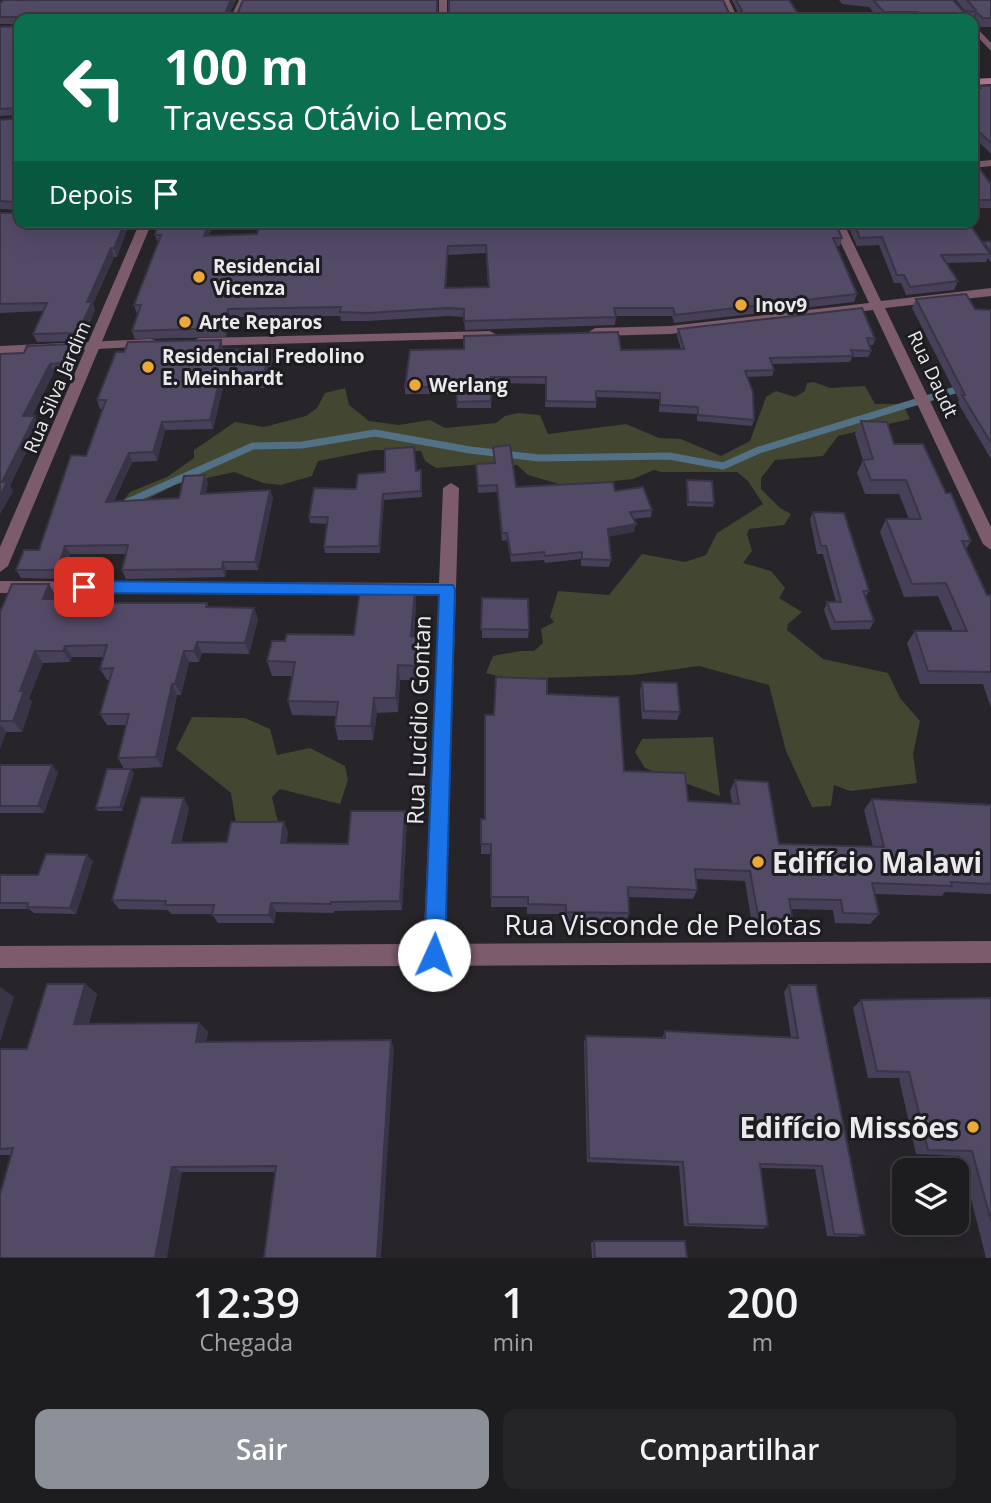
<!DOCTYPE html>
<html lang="pt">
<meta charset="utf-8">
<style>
:root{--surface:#1d1c1f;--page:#252528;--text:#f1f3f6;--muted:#a0a1a4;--line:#3b3a3d;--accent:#8c9099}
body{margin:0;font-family:"Open Sans",sans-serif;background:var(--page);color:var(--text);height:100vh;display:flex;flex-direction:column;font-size:26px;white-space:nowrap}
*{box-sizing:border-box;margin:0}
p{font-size:23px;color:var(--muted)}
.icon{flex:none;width:38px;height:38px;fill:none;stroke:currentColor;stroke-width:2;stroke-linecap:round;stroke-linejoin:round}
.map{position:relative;height:1258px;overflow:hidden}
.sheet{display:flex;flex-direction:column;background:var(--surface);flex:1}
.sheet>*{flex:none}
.hud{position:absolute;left:14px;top:14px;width:964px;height:214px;border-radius:14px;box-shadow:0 7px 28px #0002,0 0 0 2px var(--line);background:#0b6e4f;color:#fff;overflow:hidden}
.buttons{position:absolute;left:892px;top:1158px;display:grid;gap:14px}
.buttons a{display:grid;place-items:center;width:77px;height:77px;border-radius:14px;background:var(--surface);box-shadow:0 7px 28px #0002,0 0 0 2px var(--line);font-size:35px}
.pin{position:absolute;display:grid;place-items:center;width:60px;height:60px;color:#fff;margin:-30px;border-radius:14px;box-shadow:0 4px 10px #0006}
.me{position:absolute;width:77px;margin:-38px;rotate:2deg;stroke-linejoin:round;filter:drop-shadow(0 0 5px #0008)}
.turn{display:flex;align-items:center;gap:24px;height:147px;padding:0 35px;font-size:32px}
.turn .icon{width:91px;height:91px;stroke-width:2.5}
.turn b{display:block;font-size:49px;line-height:60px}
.then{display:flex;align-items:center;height:66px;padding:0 35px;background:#0003;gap:14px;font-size:26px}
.eta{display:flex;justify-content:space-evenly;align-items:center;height:119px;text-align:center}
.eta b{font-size:42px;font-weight:600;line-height:49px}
.primary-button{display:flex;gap:14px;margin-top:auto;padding:14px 35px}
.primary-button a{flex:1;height:80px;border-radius:14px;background:var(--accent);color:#fff;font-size:28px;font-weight:600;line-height:80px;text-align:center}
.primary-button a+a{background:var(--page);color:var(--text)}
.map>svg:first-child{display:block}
</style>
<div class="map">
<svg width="991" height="1258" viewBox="0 0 991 1258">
<rect width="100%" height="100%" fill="#272529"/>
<path fill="#434630" d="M 814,382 L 830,388 L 865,386 L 875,404 L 903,404 L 910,419 L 838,436 L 823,456 L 775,460 L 761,478 L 761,489 L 780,508 L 791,514 L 784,525 L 749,529 L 747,534 L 752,551 L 743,563 L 771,571 L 785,588 L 779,598 L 802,612 L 788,624 L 787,630 L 823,659 L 888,673 L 900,698 L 920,721 L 913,754 L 917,783 L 850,791 L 834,785 L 831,806 L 812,807 L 786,751 L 769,685 L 699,666 L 633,675 L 508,679 L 486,673 L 493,656 L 520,651 L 534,651 L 543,643 L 541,629 L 554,622 L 550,617 L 558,591 L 609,595 L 642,554 L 685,562 L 706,555 L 717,533 L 763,504 L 748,481 L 737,472 L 661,472 L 654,470 L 633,479 L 566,486 L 528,475 L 517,465 L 495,463 L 436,468 L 425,461 L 421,451 L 374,450 L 318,461 L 312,476 L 281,485 L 263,483 L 234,472 L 175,485 L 130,508 L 117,509 L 130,492 L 167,477 L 194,458 L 194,450 L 235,422 L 264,427 L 306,416 L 317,408 L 325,393 L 345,388 L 349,405 L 369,421 L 399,425 L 430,420 L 445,428 L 496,423 L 505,416 L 519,413 L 540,415 L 548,434 L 626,424 L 659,438 L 681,439 L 721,456 L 750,441 L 766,397 L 776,391 L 795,397 L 805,391 L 807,383 Z
M 192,717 L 245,718 L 270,729 L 277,755 L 310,748 L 345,766 L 348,780 L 340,804 L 280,789 L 272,797 L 279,826 L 236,823 L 231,793 L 176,749 Z
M 713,737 L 720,796 L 645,768 L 635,752 L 642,739 Z"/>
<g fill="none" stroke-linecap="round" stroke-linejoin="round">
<path stroke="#527186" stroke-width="7" d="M 121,505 L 253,446 L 302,445 L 375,433 L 470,450 L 539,458 L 669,456 L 723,466 L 759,450 L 965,387"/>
<path fill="#7c5b6c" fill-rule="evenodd" d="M 439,0 L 447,0 L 447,19 L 439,19 Z
M 721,0 L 729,0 L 738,19 L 730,19 Z
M 991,160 L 991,166 L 973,168 L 973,162 Z
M 831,222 L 843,222 L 881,301 L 991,288 L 991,296 L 885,308 L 991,527 L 991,550 L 983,544 L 873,310 L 670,334 L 595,336 L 589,332 L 595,328 L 670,326 L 869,303 Z
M 490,331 L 497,335 L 495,338 L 199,346 L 192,342 L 199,338 Z
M 150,339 L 155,340 L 155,346 L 0,354 L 0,346 Z
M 451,483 L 459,488 L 445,955 L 442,963 L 434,966 L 426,963 L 423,955 L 439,595 L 0,593 L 0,581 L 439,583 L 443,488 Z"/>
<path fill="#7c5b6c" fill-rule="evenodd" d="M 239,0 L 247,0 L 238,19 L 230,19 Z
M 973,24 L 991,43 L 991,51 L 973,32 Z
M 140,222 L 152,222 L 8,566 L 0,572 L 0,547 Z
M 991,941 L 991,963 L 0,968 L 0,946 Z"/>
<path fill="#ad7994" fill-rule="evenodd" d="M 991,78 L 991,84 L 973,85 L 973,79 Z"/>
</g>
<path fill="#474058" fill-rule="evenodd" d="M 4,0 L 236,0 L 229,14 L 729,13 L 739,15 L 732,0 L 789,0 L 801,18 L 19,19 L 19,222 L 130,222 L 117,257 L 114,257 L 93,304 L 95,310 L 82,341 L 37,342 L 33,334 L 43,311 L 0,313 L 0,213 L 16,213 L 18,210 L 0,209 L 0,120 L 18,118 L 18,115 L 0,116 L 0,27 L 18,26 L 18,24 L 0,24 L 0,3 Z
M 839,0 L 953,0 L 963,11 L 966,12 L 956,0 L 991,0 L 991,27 L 980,27 L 973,21 L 973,19 L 879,19 L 869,7 L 842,4 Z
M 978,86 L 991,86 L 991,154 L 973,136 L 973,88 L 977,88 Z
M 973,160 L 991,184 L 991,208 L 973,208 Z
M 158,222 L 214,222 L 209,236 L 842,238 L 840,246 L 836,246 L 857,294 L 854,302 L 674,323 L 672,316 L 616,316 L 615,325 L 465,330 L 464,317 L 448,316 L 368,321 L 341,321 L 340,316 L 230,317 L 226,337 L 135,339 L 132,331 L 138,314 L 137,314 L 134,305 L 158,243 L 155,235 ZM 486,253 L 488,287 L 446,288 L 448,255 Z
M 846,222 L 968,222 L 983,244 L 984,242 L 991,241 L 991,262 L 988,258 L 986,262 L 946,263 L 958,281 L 954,290 L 906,295 L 901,283 L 894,283 L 879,245 L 857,246 Z
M 916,299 L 975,309 L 991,310 L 991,459 L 958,403 L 959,400 L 912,308 Z
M 678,329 L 875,339 L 873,345 L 869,345 L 871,351 L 868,357 L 852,357 L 850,362 L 772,364 L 774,370 L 772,376 L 747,377 L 754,420 L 752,426 L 697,421 L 697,414 L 659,412 L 659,399 L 596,397 L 596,408 L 545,407 L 546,384 L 491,383 L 491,408 L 457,408 L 456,394 L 405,394 L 405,387 L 621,350 L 681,349 L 677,336 Z
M 221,340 L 223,349 L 273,359 L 264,388 L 223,388 L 213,429 L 165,430 L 157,461 L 132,462 L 114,501 L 179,498 L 205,475 L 208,483 L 205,494 L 270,490 L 273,498 L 258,570 L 226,570 L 225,577 L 126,579 L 122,570 L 126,554 L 70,554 L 62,579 L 21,578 L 16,570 L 39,550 L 86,456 L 103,409 L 100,409 L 97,400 L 124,352 Z
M 73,344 L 76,353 L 67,372 L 54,372 L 32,416 L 39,425 L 10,486 L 13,491 L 0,514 L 24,353 Z
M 861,421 L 894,444 L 946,493 L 971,541 L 966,549 L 987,595 L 991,595 L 991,708 L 983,684 L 920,684 L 907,643 L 915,631 L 953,631 L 938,596 L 904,597 L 880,532 L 886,519 L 909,519 L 899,494 L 865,494 L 857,473 L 863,460 L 855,434 Z
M 493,447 L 516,487 L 615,491 L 652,510 L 651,517 L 633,519 L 634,532 L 609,536 L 611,560 L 609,567 L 581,566 L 581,559 L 545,563 L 544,560 L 511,562 L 507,540 L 502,541 L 497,492 L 478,493 L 476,464 L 494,463 Z
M 421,470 L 422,497 L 384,500 L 380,553 L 325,553 L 324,547 L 327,524 L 310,523 L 309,517 L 356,489 L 416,471 Z
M 687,480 L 714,503 L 713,507 L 687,506 L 686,484 Z
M 813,512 L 869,591 L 865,598 L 874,621 L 870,629 L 831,630 L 824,610 L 827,602 L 836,602 L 823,554 L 817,554 L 810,519 Z
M 415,589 L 416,604 L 414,636 L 422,651 L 419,680 L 400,680 L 398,712 L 377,713 L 373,740 L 338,740 L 335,726 L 336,716 L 292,715 L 288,701 L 293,676 L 272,676 L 267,661 L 285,641 L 354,635 Z
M 56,596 L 55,599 L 97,603 L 207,603 L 209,607 L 254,608 L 258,619 L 249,654 L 202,653 L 199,662 L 189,662 L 181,695 L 177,695 L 162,767 L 124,769 L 118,758 L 126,725 L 107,725 L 100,714 L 110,680 L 107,680 L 100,669 L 104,657 L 72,657 L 70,662 L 43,663 L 29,698 L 32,702 L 22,732 L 6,732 L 0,749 L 0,612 Z
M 482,598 L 529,630 L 528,638 L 482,638 Z
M 642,682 L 680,712 L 677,720 L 642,719 L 640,690 Z
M 547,694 L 624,771 L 688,801 L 732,803 L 730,791 L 735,780 L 779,844 L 873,847 L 864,810 L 872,799 L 991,804 L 991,894 L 945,892 L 942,896 L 874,894 L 879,914 L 870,924 L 835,923 L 833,910 L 791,909 L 793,922 L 786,931 L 753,930 L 745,881 L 696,879 L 697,890 L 693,899 L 629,897 L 629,913 L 626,922 L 564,921 L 564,914 L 527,914 L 527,907 L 491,907 L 491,854 L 481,854 L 481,819 L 485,819 L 494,715 Z
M 0,765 L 58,772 L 44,813 L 0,813 Z
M 134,773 L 122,811 L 98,811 L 96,808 Z
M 189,808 L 181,843 L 227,842 L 288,832 L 286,843 L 348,844 L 407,821 L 402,910 L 334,911 L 334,913 L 276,912 L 274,923 L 218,923 L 212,914 L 171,914 L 168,910 L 119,909 L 112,900 Z
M 93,861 L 76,914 L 34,913 L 29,909 L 0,909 L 0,875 L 38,875 Z
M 85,984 L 97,994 L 89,1023 L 199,1023 L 208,1032 L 206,1042 L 391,1040 L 394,1049 L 275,1172 L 182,1172 L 11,1155 L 0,1155 L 0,1049 L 27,1049 Z
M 789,985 L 865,1235 L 857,1237 L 827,1236 L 815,1169 L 761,1168 L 768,1226 L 762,1229 L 684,1226 L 679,1166 L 587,1162 L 584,1042 L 586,1036 L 662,1038 L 665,1031 L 791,1037 L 784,992 Z
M 991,998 L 991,1258 L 986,1258 L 960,1156 L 916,1154 L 899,1078 L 868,1078 L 853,1008 L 861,1000 Z
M 594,1241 L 687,1258 L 592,1258 L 591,1243 Z"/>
<path fill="#3a3447" d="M 231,0 L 236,0 L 228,18 L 226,11 Z
M 125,222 L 130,222 L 117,257 L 114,248 Z
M 209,222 L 214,222 L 206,244 L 204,236 Z
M 111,248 L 114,257 L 93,304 L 95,310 L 82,341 L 78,333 L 87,302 Z
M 228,309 L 230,317 L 226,337 L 224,328 Z
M 221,340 L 223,348 L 221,358 L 219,349 Z
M 73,344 L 76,353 L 67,372 L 63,363 Z
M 271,350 L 273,359 L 264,388 L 262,379 Z
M 50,364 L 54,372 L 27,425 L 23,416 Z
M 220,379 L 223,388 L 213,429 L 210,420 Z
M 35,416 L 39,425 L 10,486 L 13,491 L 0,514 L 0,496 L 2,482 Z
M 162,422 L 165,430 L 157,461 L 153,452 Z
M 129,453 L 132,462 L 110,510 L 106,502 Z
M 205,475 L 208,483 L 204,503 L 201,494 Z
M 270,490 L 273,498 L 258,570 L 255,562 Z
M 383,494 L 384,500 L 380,553 L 379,546 Z
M 636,524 L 634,532 L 607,537 L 608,529 Z
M 65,546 L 70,554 L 62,579 L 57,570 Z
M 223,562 L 226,570 L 225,577 L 222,569 Z
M 49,584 L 56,596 L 50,611 L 43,599 Z
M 415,589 L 416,604 L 413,651 L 411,636 Z
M 254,608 L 258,619 L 249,654 L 245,643 Z
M 420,637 L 422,651 L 419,680 L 417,666 Z
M 197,642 L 202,653 L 199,662 L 194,651 Z
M 65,646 L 72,657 L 70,662 L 63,651 Z
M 35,651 L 43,663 L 29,698 L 32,702 L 22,732 L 13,721 L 20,691 Z
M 184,651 L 189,662 L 181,695 L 175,684 Z
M 398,665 L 400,680 L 398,712 L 396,698 Z
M 172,684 L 177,695 L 162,767 L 156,757 Z
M 374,698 L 377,713 L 373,740 L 371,726 Z
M 0,724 L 6,732 L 0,749 Z
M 52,765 L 58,772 L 44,813 L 38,806 Z
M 131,769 L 134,773 L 122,811 L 120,807 Z
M 184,798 L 189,808 L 178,852 L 172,843 Z
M 405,811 L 407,821 L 402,910 L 400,901 Z
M 284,822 L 288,832 L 285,852 L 281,843 Z
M 87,855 L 93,861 L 76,914 L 70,908 Z
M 271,903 L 276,912 L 274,923 L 269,915 Z
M 85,984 L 97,994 L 86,1032 L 74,1024 Z
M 1,987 L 14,997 L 0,1042 L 0,988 Z
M 199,1023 L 208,1032 L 204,1050 L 196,1042 Z
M 391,1040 L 394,1049 L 381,1258 L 377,1258 Z
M 172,1167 L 182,1172 L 167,1258 L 155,1258 Z"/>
<path fill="#534a66" stroke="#3a3447" stroke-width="2" fill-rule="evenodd" d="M 4,0 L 231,0 L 226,11 L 227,14 L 237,15 L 243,0 L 437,0 L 437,14 L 449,14 L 449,0 L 723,0 L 729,13 L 739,15 L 742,11 L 736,0 L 789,0 L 801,18 L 812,18 L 814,19 L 19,19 L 19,222 L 125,222 L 114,248 L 111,248 L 87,302 L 92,302 L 78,333 L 33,334 L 47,303 L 0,304 L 0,213 L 16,213 L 18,210 L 17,202 L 0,201 L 0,120 L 18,118 L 19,110 L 16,108 L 0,109 L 0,27 L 18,26 L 17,17 L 0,17 L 0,3 Z
M 873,0 L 953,0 L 963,11 L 973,12 L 976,10 L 967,0 L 991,0 L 991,18 L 983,18 L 976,12 L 974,18 L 925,19 L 918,12 L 884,12 Z
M 978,86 L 991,86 L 991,143 L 973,126 L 973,88 L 980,88 Z
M 973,160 L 991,184 L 991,200 L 973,200 Z
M 158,222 L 209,222 L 204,236 L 257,234 L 260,222 L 835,222 L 842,238 L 833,238 L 857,294 L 675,315 L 673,308 L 614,308 L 616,317 L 464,321 L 464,309 L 448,308 L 367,313 L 340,312 L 341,307 L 228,309 L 224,328 L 132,331 L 141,305 L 134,305 L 161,235 L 155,235 ZM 486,245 L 489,287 L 445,288 L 448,246 Z
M 853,222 L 968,222 L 990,254 L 941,255 L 958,281 L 910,287 L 904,275 L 897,275 L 882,237 L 860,238 Z
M 991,241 L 991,252 L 984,242 Z
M 966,294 L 975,309 L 991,310 L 991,443 L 962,395 L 965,395 L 916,299 Z
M 862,308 L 875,339 L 867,338 L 871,351 L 851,350 L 853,356 L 770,358 L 774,370 L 745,371 L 753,392 L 754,420 L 698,415 L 698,407 L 660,405 L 660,393 L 596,391 L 596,402 L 546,401 L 546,377 L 491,377 L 491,401 L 457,402 L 456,387 L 405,387 L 410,350 L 464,349 L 464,336 L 618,332 L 621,350 L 684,349 L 678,329 Z
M 221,340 L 219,349 L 271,350 L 262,379 L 220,379 L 210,420 L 162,422 L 153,452 L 129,453 L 106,502 L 179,498 L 184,476 L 205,475 L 201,494 L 270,490 L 255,562 L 223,562 L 222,569 L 122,570 L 128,545 L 65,546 L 57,570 L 16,570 L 24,550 L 39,550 L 71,455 L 86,456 L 106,400 L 97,400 L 116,352 L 124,352 L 128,342 Z
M 73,344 L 63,363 L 50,364 L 23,416 L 35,416 L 2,482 L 7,482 L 0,496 L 0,354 L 24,353 L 27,346 Z
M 861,421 L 887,422 L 894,444 L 923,444 L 946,493 L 951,493 L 971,541 L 962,541 L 987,595 L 991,595 L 991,672 L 928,671 L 915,631 L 967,631 L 946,583 L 912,584 L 886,519 L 921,519 L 906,480 L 871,480 L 863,460 L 873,459 Z
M 510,445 L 516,487 L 613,482 L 615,491 L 643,487 L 652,510 L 630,512 L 636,524 L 608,529 L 611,560 L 582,559 L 582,552 L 545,556 L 544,552 L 511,555 L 507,533 L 502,533 L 497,485 L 478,486 L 476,464 L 495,463 L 493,447 Z
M 414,447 L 416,471 L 421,470 L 421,491 L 383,494 L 379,546 L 324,547 L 328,517 L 309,517 L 314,488 L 356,489 L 358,474 L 385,472 L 385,449 Z
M 687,480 L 712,481 L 714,503 L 688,502 Z
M 813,512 L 844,513 L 869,591 L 863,591 L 874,621 L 835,622 L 827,602 L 841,602 L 826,546 L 821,546 Z
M 12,584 L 49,584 L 43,599 L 94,598 L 95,603 L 207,603 L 206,607 L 254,608 L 245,643 L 197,642 L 194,651 L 184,651 L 175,684 L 172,684 L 156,757 L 118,758 L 129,714 L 100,714 L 113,668 L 100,669 L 107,645 L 65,646 L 63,651 L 35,651 L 20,691 L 24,691 L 13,721 L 0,721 L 0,612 Z
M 360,589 L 415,589 L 411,636 L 420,637 L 417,666 L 398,665 L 396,698 L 374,698 L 371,726 L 335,726 L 338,702 L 288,701 L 295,662 L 267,661 L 272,641 L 285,641 L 287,634 L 354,635 Z
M 482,598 L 528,599 L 529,630 L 481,629 Z
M 496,677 L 547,679 L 547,694 L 619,697 L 624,771 L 685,773 L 688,801 L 739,804 L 735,780 L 768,782 L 779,844 L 884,847 L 872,799 L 991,805 L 991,884 L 951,882 L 952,886 L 872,883 L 879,914 L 843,913 L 841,900 L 789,899 L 793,922 L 759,921 L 750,871 L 695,869 L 697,890 L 628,887 L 629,913 L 566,912 L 566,905 L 528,904 L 528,897 L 491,897 L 491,844 L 481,844 L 481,819 L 485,819 L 485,715 L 494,715 Z
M 642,682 L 677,683 L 680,712 L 644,711 Z
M 0,765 L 52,765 L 38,806 L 0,806 Z
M 107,769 L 131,769 L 120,807 L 96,808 Z
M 141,797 L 184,798 L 172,843 L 227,842 L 231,822 L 284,822 L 281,843 L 348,844 L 351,811 L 405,811 L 400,901 L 331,902 L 331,904 L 271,903 L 269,915 L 212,915 L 214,905 L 165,905 L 166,901 L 112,900 Z
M 46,854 L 87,855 L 70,908 L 27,907 L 28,903 L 0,903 L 0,875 L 38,875 Z
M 47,984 L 85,984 L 74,1024 L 199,1023 L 196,1042 L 391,1040 L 377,1258 L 264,1258 L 276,1166 L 172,1167 L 155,1258 L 0,1258 L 0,1195 L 13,1148 L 0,1149 L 0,1049 L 27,1049 Z
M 789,985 L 816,985 L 865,1235 L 834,1234 L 822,1166 L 760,1164 L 768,1226 L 688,1224 L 683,1162 L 589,1158 L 586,1036 L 665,1038 L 665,1031 L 798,1038 Z
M 991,998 L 991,1221 L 972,1151 L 928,1150 L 909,1072 L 877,1071 L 861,1000 Z
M 594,1241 L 685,1241 L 687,1258 L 595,1258 Z"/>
<path fill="#1a73e8" stroke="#114b97" stroke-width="2" d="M 84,581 L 453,585 L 455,589 L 445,955 L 442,962 L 434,965 L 427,962 L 424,955 L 439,595 L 84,593 L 76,587 Z"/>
<g fill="#eba939" stroke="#1d1c20" stroke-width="2.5">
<circle cx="199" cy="277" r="7"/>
<circle cx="741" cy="305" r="7"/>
<circle cx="185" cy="322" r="7"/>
<circle cx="148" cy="367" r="7"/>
<circle cx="415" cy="385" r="7"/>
<circle cx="758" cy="862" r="7"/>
<circle cx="973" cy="1127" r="7"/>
</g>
<g text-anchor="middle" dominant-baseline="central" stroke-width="6" stroke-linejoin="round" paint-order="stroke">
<g font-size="19" font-weight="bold" fill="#eae9ec" stroke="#1d1c20" text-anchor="start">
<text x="213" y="266">Residencial<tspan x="213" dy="22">Vicenza</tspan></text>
<text x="755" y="305">Inov9</text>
<text x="199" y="322">Arte Reparos</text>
<text x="162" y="356">Residencial Fredolino<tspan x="162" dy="22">E. Meinhardt</tspan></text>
<text x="429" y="385">Werlang</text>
</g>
<g font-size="19" fill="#eae9ec" stroke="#1d1c20">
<text transform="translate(933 374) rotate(65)">Rua Daudt</text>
<text transform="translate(57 387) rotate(-67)">Rua Silva Jardim</text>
</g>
<g font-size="23" fill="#eae9ec" stroke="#1d1c20">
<text transform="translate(418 720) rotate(-88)">Rua Lucidio Gontan</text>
</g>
<g font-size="28" font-weight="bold" fill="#eae9ec" stroke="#1d1c20" text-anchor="start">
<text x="772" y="862">Edifício Malawi</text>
<text x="959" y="1127" text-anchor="end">Edifício Missões</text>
</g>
<g font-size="28" fill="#eae9ec" stroke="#1d1c20">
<text x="663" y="924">Rua Visconde de Pelotas</text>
</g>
</g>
</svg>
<div class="buttons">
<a><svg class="icon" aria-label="layers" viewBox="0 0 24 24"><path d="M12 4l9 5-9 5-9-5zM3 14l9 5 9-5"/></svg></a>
</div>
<div class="pin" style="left:84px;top:587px;background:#d93025"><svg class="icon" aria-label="arrive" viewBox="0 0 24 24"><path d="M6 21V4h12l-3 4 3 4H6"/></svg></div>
<svg class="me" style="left:434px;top:955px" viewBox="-20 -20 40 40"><circle r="19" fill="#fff"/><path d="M0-13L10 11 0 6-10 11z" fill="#1a73e8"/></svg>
<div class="hud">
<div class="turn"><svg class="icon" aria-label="left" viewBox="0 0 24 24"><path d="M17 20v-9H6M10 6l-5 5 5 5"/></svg><div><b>100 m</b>Travessa Otávio Lemos</div></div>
<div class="then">Depois<svg class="icon" aria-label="arrive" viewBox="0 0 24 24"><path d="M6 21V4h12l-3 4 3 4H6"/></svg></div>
</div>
</div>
<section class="sheet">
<div class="eta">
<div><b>12:39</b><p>Chegada</p></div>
<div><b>1</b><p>min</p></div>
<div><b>200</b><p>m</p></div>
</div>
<div class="primary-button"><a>Sair</a><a>Compartilhar</a></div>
</section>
